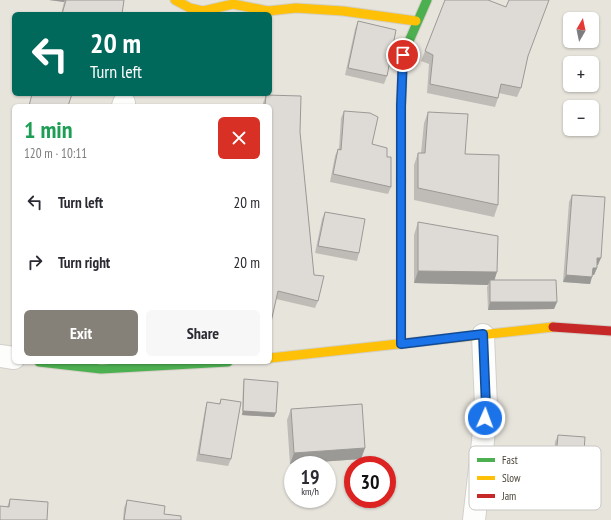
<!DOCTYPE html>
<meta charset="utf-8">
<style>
:root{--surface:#fff;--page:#f7f7f7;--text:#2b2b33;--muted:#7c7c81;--accent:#868178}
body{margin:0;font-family:"PT Sans Narrow",sans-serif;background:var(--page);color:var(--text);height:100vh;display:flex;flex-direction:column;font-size:15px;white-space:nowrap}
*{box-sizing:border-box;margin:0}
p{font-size:13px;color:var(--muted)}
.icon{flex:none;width:22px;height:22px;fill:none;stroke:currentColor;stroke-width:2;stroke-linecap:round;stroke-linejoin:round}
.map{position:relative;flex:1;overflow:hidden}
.details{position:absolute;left:12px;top:104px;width:260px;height:260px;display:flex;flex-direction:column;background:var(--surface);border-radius:6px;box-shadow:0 1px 3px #0004}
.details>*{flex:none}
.top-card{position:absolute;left:12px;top:12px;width:260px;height:84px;border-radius:6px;box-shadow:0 1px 3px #0004;background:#00695c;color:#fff;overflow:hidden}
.needle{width:26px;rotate:9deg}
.controls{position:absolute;left:563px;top:12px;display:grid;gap:8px}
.controls a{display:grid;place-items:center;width:36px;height:36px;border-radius:6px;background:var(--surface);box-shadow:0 1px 3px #0004;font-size:20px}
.speed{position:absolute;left:284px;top:456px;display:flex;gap:8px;font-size:20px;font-weight:700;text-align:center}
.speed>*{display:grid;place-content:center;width:52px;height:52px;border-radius:50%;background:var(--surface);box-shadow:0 1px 3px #0004;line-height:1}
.speed small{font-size:10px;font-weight:400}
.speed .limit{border:6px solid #d22;background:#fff;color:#111}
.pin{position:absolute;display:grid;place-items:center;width:34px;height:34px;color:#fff;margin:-17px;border:2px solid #fff;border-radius:50%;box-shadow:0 1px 4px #0007}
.me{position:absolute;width:44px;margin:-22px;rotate:2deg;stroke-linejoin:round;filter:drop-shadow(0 0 3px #0008)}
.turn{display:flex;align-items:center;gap:14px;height:84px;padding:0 12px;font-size:18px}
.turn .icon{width:52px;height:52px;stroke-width:2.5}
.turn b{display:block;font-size:28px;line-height:34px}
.round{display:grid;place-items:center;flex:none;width:42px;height:42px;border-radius:6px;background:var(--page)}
.overview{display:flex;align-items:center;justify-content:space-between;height:68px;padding:0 12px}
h1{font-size:24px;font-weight:700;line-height:30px;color:#1e9e55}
.cta{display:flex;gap:8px;margin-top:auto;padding:8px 12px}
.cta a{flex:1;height:46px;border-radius:6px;background:var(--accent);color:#fff;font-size:16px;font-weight:700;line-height:46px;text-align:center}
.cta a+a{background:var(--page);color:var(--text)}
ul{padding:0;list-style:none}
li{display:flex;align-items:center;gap:12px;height:60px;padding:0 12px}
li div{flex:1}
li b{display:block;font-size:15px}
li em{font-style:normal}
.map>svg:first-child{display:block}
</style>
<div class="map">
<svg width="611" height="520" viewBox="0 0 611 520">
<rect width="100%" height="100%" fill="#f4f2ee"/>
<path fill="#e7e4dc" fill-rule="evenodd" d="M 0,0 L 611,0 L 611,520 L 0,520 ZM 14,14 L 270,14 L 270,94 L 14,94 ZM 570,19 L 592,19 L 592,41 L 570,41 ZM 570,63 L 592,63 L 592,85 L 570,85 ZM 14,106 L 270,106 L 270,362 L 14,362 ZM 570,107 L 592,107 L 592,129 L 570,129 ZM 293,465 L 327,465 L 327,499 L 293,499 ZM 353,465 L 387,465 L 387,499 L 353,499 Z"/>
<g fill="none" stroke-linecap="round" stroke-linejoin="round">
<g stroke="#d2d0cb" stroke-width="24">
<path id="street" d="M 123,106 L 124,103
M 0,356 L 14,358
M 474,520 L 483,441 L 486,407 L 483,335"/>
</g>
<g stroke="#d3cfc5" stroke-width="11">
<path id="fast" d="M 401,181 L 401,106 L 403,55 L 427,0
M 39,362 L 101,369 L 228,362"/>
</g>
<g stroke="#d3cfc5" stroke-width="11">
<path id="slow" d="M 175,0 L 190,8 L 203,11 L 233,4 L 268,11 L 296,8 L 343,11 L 416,21
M 401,181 L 401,344
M 270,358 L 553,327"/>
</g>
<g stroke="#d3cfc5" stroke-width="11">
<path id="jam" d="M 553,327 L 611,331"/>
</g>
<use href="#street" stroke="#fdfdfc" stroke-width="22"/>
<use href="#fast" stroke="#4caf50" stroke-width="9"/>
<use href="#slow" stroke="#ffc107" stroke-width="9"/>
<use href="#jam" stroke="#c62828" stroke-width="9"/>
</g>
<path fill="#bfbcb8" d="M 49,0 L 124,0 L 122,14 L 61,14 L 64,2 Z
M 358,21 L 387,76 L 384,84 L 345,75 L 355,29 Z
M 425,51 L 528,56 L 521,88 L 517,97 L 499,93 L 498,98 L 495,107 L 427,93 L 429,64 L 421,61 Z
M 266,95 L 300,132 L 314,275 L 318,301 L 315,308 L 276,299 L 270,324 L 270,106 L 263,106 L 263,103 Z
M 344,111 L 372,144 L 387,157 L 391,187 L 388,194 L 330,182 L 335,156 L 338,149 L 339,149 L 341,118 Z
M 428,112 L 465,154 L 498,205 L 494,217 L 414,200 L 414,165 L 418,153 L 421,153 L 424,123 Z
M 572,195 L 598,265 L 597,265 L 597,268 L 594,275 L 592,275 L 590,284 L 563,282 L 569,202 Z
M 325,212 L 359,253 L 357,261 L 315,253 L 322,219 Z
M 418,222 L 494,280 L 557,302 L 554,309 L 488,310 L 487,287 L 488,285 L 414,283 L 414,235 Z
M 244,379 L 276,413 L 274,417 L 242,415 L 243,383 Z
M 221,399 L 231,459 L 228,466 L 196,461 L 205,409 L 207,402 L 219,404 Z
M 291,409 L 365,448 L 361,459 L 290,464 L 287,420 Z
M 558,435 L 582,481 L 579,489 L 551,486 L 555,442 Z
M 10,499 L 47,520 L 7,507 Z
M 127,500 L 164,514 L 181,520 L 123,520 L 124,508 Z"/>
<path fill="#9b9996" d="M 49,0 L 65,0 L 64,2 Z
M 597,258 L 601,258 L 598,265 L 595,265 Z
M 593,268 L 597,268 L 594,275 L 590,275 Z
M 418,271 L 497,272 L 493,285 L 490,280 L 488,285 L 414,283 Z
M 566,275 L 592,277 L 590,284 L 563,282 Z
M 490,302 L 557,302 L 554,309 L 488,310 Z
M 243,411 L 276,413 L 274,417 L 242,415 Z
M 365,448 L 361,459 L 290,464 L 294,453 Z
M 554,479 L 582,481 L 579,489 L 551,486 Z"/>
<path fill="#dedbd6" stroke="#9b9996" d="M 66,0 L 124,0 L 122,14 L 62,14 Z
M 445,0 L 488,0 L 506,7 L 509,0 L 549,0 L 528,56 L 521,88 L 501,84 L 498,98 L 430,84 L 433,55 L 425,51 Z
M 358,21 L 396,30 L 387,76 L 348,68 Z
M 32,94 L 72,94 L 68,106 L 29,106 Z
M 266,95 L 301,96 L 300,132 L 314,275 L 324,276 L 318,301 L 278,291 L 271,322 L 270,321 L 270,106 L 265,106 Z
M 344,111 L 370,113 L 378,117 L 372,144 L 387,148 L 387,157 L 391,157 L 391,187 L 333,174 L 338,149 L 341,150 Z
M 428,112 L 468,114 L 465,154 L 499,155 L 498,205 L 418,188 L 418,153 L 425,153 Z
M 572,195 L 605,197 L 601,258 L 597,258 L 597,268 L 593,268 L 592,277 L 566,275 Z
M 325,212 L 365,219 L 359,253 L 318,246 Z
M 418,222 L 498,236 L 497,272 L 418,271 Z
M 490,280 L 556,280 L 557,302 L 490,302 Z
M 244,379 L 278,382 L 276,413 L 243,411 Z
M 221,399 L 241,402 L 231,459 L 199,454 L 207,402 L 220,404 Z
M 362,404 L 365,448 L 294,453 L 291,409 Z
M 558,435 L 585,437 L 582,481 L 554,479 Z
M 10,499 L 48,502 L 47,520 L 0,520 L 0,506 L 9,507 Z
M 127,500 L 165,506 L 164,514 L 181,516 L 181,520 L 124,520 Z"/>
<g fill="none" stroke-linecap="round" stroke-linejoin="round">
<g stroke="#114b97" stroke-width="10">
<path id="route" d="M 403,55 L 401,106 L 401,344 L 483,334 L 486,407 L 485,418"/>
</g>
<use href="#route" stroke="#1a73e8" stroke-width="7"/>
</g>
<rect x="469" y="446" width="132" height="64" rx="6" fill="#fff" stroke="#c9c7c4" stroke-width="1"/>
<rect x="477" y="458" width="18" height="4" fill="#4caf50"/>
<rect x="477" y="476" width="18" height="4" fill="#ffc107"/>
<rect x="477" y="494" width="18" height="4" fill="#c62828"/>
<g font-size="11" fill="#4b4439">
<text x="502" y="464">Fast</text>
<text x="502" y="482">Slow</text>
<text x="502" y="500">Jam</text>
</g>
</svg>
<div class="controls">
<a><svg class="needle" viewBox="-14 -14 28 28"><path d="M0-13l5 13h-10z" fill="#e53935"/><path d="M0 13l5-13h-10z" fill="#7c7c81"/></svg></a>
<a>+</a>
<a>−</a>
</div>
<div class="speed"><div>19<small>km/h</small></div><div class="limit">30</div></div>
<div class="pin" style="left:403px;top:55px;background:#d93025"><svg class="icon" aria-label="arrive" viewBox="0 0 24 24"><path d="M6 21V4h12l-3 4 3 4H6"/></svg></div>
<svg class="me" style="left:485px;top:418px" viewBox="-20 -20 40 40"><circle r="17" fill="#1a73e8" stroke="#fff" stroke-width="3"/><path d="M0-11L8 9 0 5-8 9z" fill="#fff"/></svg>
<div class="top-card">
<div class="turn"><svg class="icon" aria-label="left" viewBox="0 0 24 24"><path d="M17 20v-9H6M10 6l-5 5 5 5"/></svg><div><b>20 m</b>Turn left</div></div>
</div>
<section class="details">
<div class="overview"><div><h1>1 min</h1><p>120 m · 10:11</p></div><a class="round" style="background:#d93025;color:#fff"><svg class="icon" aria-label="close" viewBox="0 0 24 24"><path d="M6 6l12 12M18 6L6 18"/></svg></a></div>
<ul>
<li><svg class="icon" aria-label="left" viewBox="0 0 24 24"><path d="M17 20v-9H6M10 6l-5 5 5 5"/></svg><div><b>Turn left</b></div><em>20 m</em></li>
<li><svg class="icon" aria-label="right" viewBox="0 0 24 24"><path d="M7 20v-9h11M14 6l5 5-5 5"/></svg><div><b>Turn right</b></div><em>20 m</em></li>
</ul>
<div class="cta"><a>Exit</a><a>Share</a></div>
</section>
</div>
